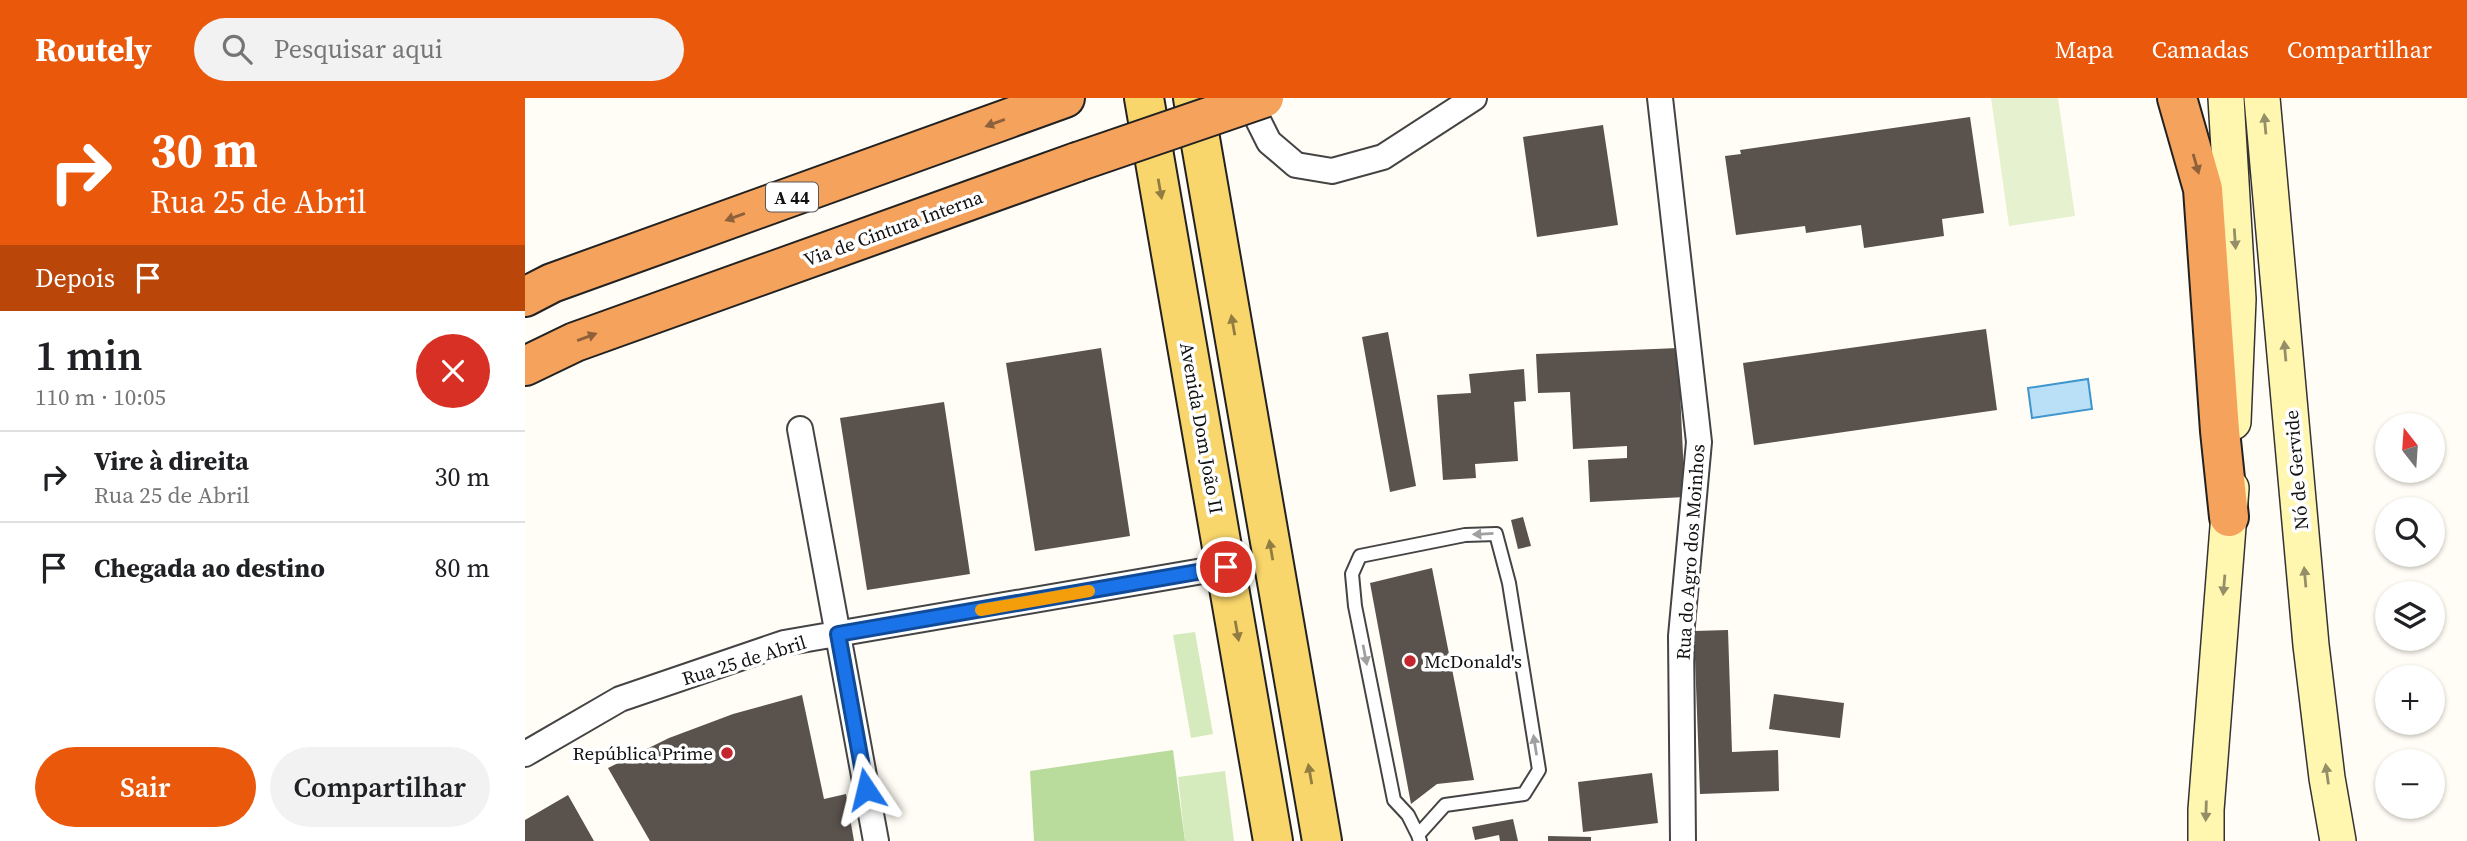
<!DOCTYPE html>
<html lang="pt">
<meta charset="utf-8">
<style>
:root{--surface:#fff;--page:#f2f2f2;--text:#202124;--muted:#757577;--line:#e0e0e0;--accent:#ea580c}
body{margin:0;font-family:"Source Serif 4",serif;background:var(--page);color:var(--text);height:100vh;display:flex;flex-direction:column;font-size:26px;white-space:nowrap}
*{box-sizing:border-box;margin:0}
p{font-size:23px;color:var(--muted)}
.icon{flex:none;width:38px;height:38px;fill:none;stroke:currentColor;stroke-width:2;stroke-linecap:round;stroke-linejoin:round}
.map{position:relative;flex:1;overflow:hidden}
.sheet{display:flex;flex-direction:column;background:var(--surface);width:525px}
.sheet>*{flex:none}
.hud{background:#ea580c;color:#fff;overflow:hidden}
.needle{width:46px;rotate:343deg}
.buttons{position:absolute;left:1850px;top:315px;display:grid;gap:14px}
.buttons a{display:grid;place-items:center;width:70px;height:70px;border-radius:50%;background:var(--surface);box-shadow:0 2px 5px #0004;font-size:35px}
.pin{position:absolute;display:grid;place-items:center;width:60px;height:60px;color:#fff;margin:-30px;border:4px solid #fff;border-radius:50%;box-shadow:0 2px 7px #0007}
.me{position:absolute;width:77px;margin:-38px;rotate:350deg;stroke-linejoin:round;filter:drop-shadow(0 0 5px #0008)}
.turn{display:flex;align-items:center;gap:24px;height:147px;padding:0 35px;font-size:32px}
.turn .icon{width:91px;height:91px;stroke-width:2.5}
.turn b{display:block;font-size:49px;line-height:60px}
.then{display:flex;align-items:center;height:66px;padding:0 35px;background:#0003;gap:14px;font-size:26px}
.round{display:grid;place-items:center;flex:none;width:74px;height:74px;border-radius:37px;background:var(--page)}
.head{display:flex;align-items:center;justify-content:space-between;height:119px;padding:0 35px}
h1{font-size:42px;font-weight:600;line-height:52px}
.cta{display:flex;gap:14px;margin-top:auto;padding:14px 35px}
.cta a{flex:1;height:80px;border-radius:42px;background:var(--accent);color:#fff;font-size:28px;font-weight:600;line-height:80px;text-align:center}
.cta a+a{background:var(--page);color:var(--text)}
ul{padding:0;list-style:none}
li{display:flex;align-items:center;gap:21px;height:91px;padding:0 35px;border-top:2px solid var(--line)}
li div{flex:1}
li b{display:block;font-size:26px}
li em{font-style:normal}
header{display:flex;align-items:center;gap:42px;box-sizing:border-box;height:98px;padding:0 35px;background:var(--accent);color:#fff}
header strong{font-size:33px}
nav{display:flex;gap:38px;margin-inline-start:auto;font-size:24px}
.search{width:490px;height:63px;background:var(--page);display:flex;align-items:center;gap:18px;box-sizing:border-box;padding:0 24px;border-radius:38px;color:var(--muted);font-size:26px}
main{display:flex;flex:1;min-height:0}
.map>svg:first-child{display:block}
</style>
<header>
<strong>Routely</strong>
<div class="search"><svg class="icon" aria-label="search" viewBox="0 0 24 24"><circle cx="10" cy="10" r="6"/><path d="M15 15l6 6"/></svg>Pesquisar aqui</div>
<nav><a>Mapa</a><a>Camadas</a><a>Compartilhar</a></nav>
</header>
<main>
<section class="sheet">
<div class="hud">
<div class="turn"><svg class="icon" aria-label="right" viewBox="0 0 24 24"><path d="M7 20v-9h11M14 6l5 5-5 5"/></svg><div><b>30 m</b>Rua 25 de Abril</div></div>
<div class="then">Depois<svg class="icon" aria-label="arrive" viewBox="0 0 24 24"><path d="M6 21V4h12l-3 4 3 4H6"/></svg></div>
</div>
<div class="head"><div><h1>1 min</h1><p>110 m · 10:05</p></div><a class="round" style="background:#d93025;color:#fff"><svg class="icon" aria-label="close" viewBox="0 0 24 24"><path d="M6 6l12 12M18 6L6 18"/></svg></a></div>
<ul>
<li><svg class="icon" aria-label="right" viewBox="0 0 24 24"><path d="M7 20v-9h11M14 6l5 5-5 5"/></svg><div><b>Vire à direita</b><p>Rua 25 de Abril</p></div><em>30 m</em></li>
<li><svg class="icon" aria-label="arrive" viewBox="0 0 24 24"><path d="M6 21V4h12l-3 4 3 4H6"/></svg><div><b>Chegada ao destino</b></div><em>80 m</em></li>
</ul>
<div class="cta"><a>Sair</a><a>Compartilhar</a></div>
</section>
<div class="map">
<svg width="1942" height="743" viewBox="0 0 1942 743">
<rect width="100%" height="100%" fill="#fffdf5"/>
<path fill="#d5ebbd" d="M 670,534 L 688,636 L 666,640 L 648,537 Z
M 700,673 L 709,743 L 660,743 L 653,679 Z"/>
<path fill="#b9dc9c" d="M 648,652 L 660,743 L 509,743 L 505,673 Z"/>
<path fill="#e6f2cf" d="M 1466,0 L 1533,0 L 1550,118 L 1484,128 Z"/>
<path fill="#b9e0f7" stroke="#3f96cf" stroke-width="2" d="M 1563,281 L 1567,311 L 1507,320 L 1503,290 Z"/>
<path fill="#5a524d" d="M 1445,19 L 1459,115 L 1417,121 L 1419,138 L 1339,150 L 1336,127 L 1281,135 L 1280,128 L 1211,137 L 1200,58 L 1216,56 L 1215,52 Z
M 1078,27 L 1093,127 L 1012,139 L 998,39 Z
M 1461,231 L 1472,312 L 1229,347 L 1218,265 Z
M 863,234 L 891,388 L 865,394 L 837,239 Z
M 576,250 L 605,438 L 510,453 L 481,265 Z
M 1153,250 L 1160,399 L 1065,404 L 1063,362 L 1102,360 L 1102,348 L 1048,351 L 1045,294 L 1013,295 L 1011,256 Z
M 999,271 L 1001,303 L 989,304 L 993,363 L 950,366 L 951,380 L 918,382 L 912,297 L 946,295 L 944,276 Z
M 419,304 L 445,476 L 342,492 L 315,320 Z
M 998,419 L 1006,448 L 993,451 L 986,422 Z
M 907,470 L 949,682 L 912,686 L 886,706 L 845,485 Z
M 1203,532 L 1207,654 L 1253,652 L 1254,693 L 1175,696 L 1169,533 Z
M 1249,596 L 1319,605 L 1315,640 L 1244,631 Z
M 277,597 L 299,701 L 321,696 L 329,743 L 125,743 L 83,670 L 144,640 L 208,616 Z
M 1127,675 L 1133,725 L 1058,734 L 1053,684 Z
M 43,697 L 69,743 L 0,743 L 0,722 Z
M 988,721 L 993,743 L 975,743 L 974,737 L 950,742 L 947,729 Z
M 1023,738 L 1066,739 L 1066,743 L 1023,743 Z"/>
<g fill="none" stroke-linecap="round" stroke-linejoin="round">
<g stroke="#444" stroke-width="16">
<path id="lane" d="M 893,737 L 883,717 L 869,702 L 830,508 L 827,476 L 835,458 L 940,437 L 971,436 L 984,485 L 1014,672 L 999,696 L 920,707 L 893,737 L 895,743"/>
</g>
<g stroke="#444" stroke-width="28">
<path id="street" d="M 722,0 L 744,44 L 771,67 L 807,73 L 858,59 L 949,0
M 1135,0 L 1174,344 L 1156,538 L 1158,743
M 275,331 L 351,743
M 0,656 L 95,601 L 259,545 L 701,469"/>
</g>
<g stroke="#333" stroke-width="38">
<path id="secondary" d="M 1701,0 L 1713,201 L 1708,324
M 1737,0 L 1786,547 L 1802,680 L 1813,743
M 1681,743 L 1681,712 L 1706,390"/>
</g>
<g stroke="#222" stroke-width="42">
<path id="primary" d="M 619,0 L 748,743
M 668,0 L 797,743"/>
</g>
<g stroke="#222" stroke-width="42">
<path id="highway" d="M 1652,0 L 1678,91 L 1695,333 L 1704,419
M 0,199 L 27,185 L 540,0
M 0,268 L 50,244 L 552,64"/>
</g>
<use href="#lane" stroke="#fff" stroke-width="12"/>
<use href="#street" stroke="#fff" stroke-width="24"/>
<use href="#secondary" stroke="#fff6b0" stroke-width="35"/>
<use href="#primary" stroke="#f9d66b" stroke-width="38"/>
<use href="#highway" stroke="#f5a25d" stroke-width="38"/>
<g stroke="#222" stroke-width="42" stroke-linecap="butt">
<path id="highway-bridge" d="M 552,64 L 739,0"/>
</g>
<use href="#highway-bridge" stroke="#f5a25d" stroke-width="38"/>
</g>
<defs><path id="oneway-solid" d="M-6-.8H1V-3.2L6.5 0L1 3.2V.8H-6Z" transform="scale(1.75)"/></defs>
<g fill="#8e613b">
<use href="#oneway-solid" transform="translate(470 25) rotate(160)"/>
<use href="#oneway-solid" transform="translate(1671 66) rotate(74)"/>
<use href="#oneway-solid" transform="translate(210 119) rotate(160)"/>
<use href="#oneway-solid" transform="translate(62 239) rotate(-20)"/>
</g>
<g fill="#948f68">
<use href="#oneway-solid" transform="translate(1740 26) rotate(-95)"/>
<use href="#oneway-solid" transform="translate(1710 141) rotate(86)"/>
<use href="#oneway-solid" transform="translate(1760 253) rotate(-95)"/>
<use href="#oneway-solid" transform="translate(1780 479) rotate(-95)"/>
<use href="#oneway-solid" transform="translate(1699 487) rotate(95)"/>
<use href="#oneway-solid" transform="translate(1802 676) rotate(-98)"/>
<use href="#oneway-solid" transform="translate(1681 713) rotate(92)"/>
</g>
<g fill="#917d42">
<use href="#oneway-solid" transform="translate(635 91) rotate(80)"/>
<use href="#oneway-solid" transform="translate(708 227) rotate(-100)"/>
<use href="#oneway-solid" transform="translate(746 452) rotate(-100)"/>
<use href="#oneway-solid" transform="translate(712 533) rotate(80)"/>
<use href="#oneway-solid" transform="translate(785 676) rotate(-100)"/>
</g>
<g fill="#a0a0a0">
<use href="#oneway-solid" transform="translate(958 436) rotate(177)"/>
<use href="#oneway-solid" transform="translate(840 557) rotate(79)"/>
<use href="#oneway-solid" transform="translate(1010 647) rotate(-99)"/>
</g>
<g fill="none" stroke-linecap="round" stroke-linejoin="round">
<g stroke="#114b97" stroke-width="18">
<path id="route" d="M 341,691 L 313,536 L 701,469"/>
</g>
<use href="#route" stroke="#1a73e8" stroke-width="12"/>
<path stroke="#f59e0b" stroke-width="12" d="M 456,512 L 564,493"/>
</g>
<g fill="#c4262e" stroke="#fff" stroke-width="2.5">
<circle cx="885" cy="563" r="7"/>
<circle cx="202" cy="655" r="7"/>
</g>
<g text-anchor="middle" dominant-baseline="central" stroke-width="7" stroke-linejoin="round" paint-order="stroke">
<rect fill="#fff" stroke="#585858" stroke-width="2" x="241" y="84.5" width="52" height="29" rx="5"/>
<g font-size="18" font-weight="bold" fill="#111">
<text x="267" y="99">A 44</text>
</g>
<g font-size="19" fill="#111" stroke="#fff">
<text transform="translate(368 130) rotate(-20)">Via de Cintura Interna</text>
<text transform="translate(677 330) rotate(80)">Avenida Dom João II</text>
<text transform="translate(1771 372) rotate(-95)">Nó de Gervide</text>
<text transform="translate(1165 454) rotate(-86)">Rua do Agro dos Moinhos</text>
<text transform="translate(219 562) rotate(-17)">Rua 25 de Abril</text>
</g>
<g font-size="19" fill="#111" stroke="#fff" text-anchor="start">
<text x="899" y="563">McDonald's</text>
<text x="188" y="655" text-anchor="end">República Prime</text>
</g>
</g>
</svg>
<div class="buttons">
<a><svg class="needle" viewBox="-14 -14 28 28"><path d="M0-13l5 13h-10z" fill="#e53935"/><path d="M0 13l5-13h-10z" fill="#757577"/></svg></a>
<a><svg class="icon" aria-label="search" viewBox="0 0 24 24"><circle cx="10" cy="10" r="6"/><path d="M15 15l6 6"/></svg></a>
<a><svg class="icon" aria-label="layers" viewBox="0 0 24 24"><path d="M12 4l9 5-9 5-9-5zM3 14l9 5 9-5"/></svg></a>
<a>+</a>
<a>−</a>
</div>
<div class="pin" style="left:701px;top:469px;background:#d93025"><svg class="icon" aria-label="arrive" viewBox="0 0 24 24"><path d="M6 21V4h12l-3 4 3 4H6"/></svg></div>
<svg class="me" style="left:341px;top:691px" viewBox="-20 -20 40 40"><path d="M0-17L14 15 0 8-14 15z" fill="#1a73e8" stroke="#fff" stroke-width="4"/></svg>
</div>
</main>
